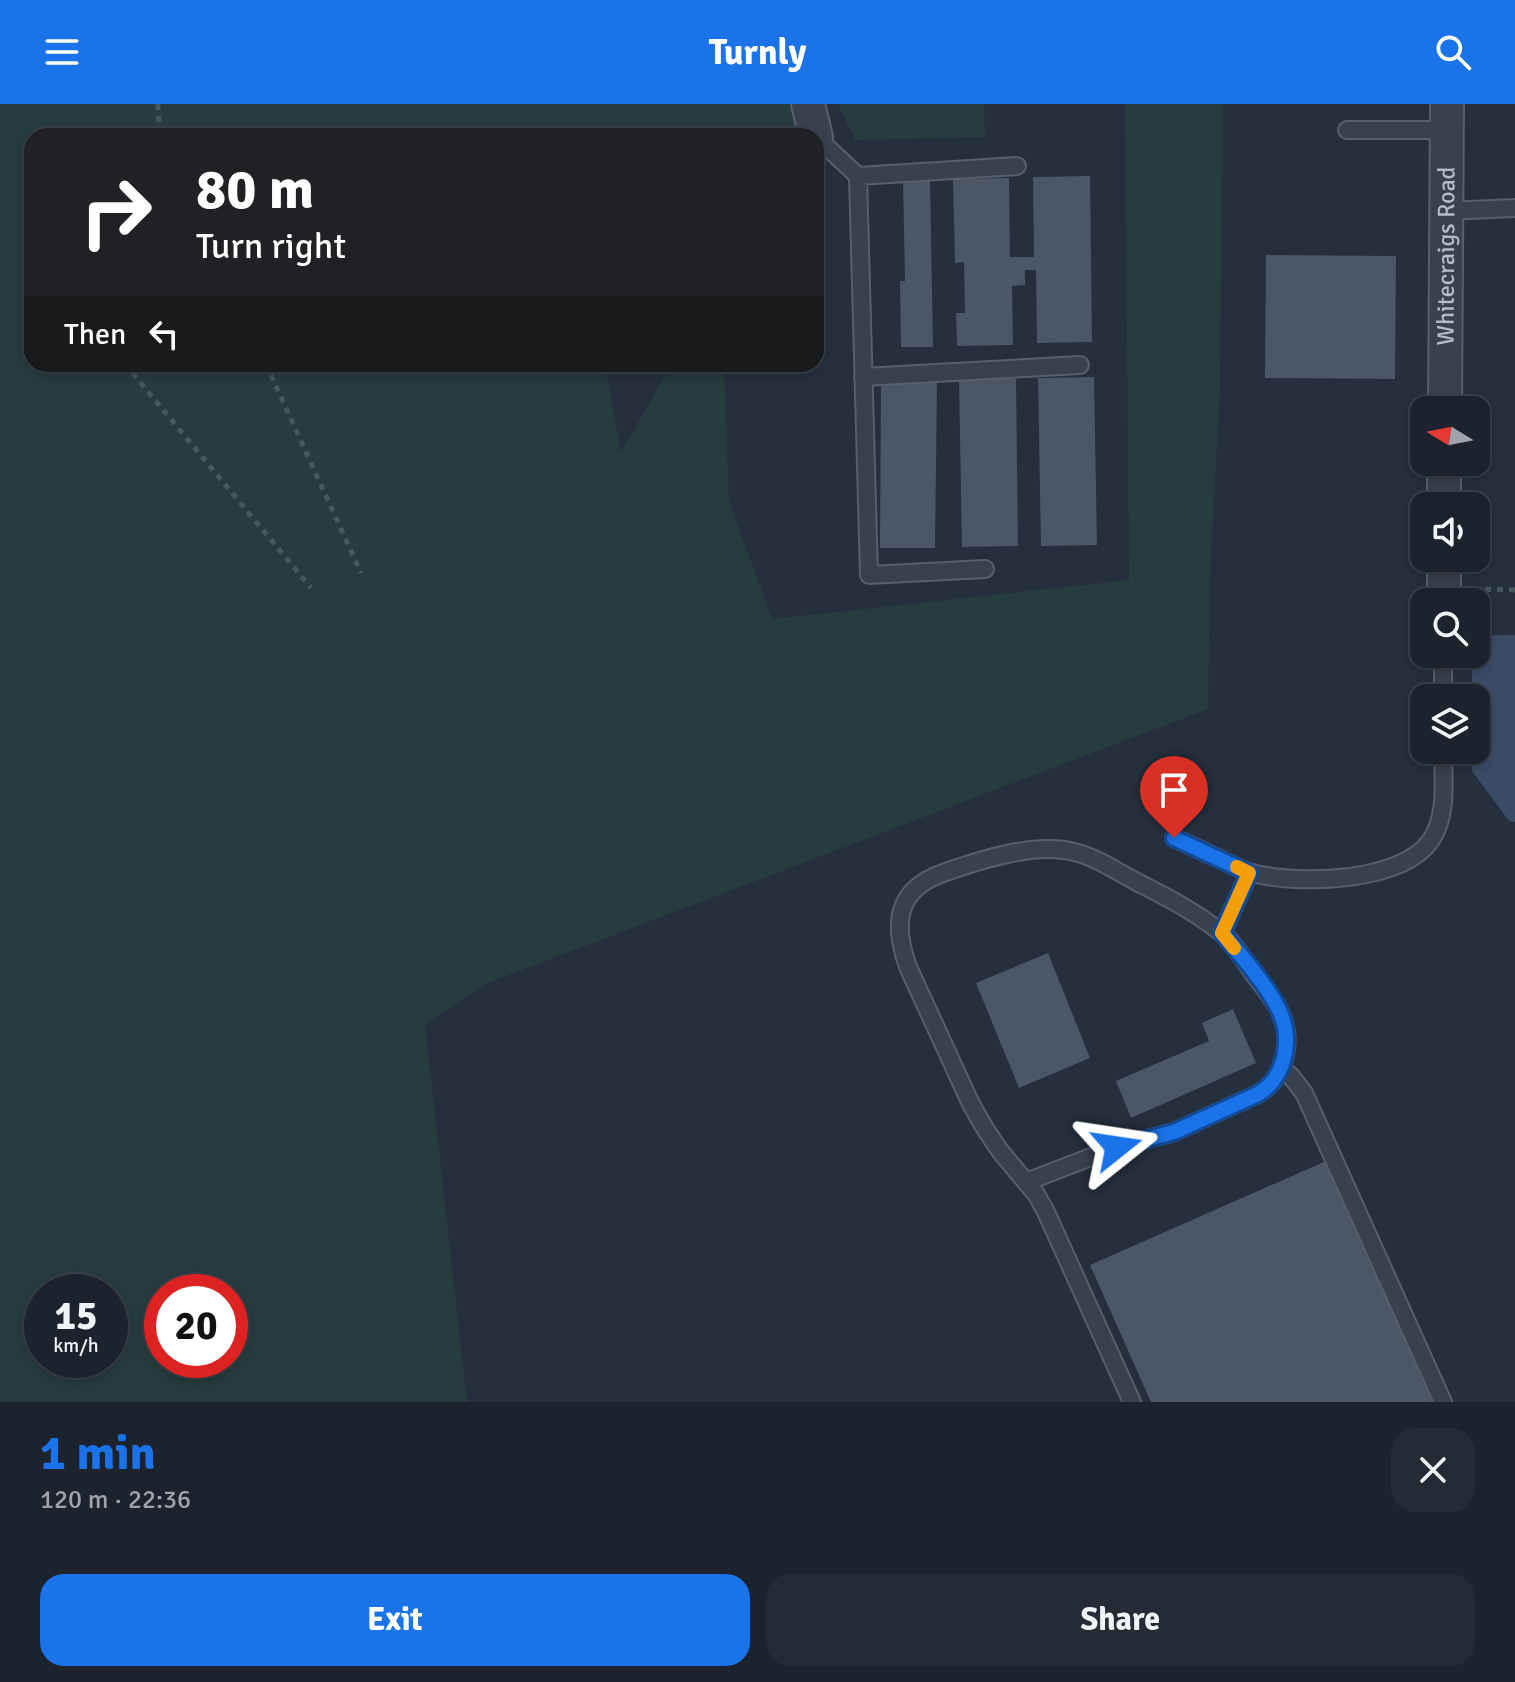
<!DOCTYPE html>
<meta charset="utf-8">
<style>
:root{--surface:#1c232e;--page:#252b36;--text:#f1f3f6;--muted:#a0a4aa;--line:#3a404a;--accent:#1a73e8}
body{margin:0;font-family:Signika,sans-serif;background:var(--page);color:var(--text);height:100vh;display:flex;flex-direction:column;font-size:30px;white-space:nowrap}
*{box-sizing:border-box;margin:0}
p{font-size:26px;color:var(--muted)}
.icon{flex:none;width:44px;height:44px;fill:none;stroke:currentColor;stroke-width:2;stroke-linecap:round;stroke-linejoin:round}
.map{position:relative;height:1298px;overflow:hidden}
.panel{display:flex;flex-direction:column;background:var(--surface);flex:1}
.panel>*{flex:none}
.hud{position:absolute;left:24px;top:24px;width:800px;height:244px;border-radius:24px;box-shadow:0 4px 12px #0003,0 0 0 2px var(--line);background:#202124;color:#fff;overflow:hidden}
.needle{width:52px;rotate:280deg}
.fabs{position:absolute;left:1410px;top:292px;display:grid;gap:16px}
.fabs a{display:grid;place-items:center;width:80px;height:80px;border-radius:16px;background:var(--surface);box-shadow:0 4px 12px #0003,0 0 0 2px var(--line);font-size:40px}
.speed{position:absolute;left:24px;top:1170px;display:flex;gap:16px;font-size:40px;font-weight:700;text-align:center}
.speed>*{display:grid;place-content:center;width:104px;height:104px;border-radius:50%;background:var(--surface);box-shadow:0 4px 12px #0003,0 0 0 2px var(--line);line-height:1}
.speed small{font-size:20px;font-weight:400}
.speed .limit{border:12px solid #d22;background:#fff;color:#111}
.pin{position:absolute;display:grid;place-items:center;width:68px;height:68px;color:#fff;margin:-82px -34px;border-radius:50% 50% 50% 0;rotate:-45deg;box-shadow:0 0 8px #0007}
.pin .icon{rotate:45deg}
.me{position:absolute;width:88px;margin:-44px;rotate:75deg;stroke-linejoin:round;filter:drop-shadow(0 0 6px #0008)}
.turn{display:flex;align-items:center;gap:28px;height:168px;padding:0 40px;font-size:36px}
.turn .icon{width:104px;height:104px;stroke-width:2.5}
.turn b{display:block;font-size:56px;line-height:68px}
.then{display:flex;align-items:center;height:76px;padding:0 40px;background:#0003;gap:16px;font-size:30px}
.round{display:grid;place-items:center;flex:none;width:84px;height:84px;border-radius:24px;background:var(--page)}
.overview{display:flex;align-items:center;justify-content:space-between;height:136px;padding:0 40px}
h1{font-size:48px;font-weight:800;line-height:60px;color:var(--accent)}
.primary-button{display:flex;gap:16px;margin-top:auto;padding:16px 40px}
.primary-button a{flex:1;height:92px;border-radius:24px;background:var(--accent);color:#fff;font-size:32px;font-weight:800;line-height:92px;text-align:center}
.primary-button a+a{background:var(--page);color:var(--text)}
header{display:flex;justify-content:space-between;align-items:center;height:104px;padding:0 40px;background:var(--accent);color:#fff;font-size:36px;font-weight:800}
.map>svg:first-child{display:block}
</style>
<header><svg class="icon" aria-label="menu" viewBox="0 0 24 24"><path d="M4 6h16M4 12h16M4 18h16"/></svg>Turnly<svg class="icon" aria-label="search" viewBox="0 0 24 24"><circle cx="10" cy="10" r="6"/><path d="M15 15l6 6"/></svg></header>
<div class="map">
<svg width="1515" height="1298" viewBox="0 0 1515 1298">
<rect width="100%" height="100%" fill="#252f3d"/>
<path fill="#273c3e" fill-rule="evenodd" d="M 0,0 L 808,0 L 816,32 L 32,32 L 32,260 L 605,260 L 621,348 L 672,260 L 724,260 L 729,397 L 772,515 L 1129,476 L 1125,0 L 1223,0 L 1220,284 L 1210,471 L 1208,605 L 485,880 L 425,921 L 467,1298 L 0,1298 ZM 42,1188 L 110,1188 L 110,1256 L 42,1256 ZM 162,1188 L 230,1188 L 230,1256 L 162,1256 Z
M 838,0 L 984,0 L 985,33 L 855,36 Z"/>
<path fill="#3b4c66" d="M 1494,531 L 1515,531 L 1515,718 L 1509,717 L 1472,667 L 1472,646 L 1476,646 L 1476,594 L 1472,594 L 1472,550 L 1476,550 L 1476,546 Z"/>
<path fill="#4b5666" d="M 1090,72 L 1092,238 L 1037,239 L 1036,166 L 1025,166 L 1025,181 L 1012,182 L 1013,241 L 957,242 L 956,209 L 965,209 L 964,158 L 955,159 L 953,75 L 1009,74 L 1010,153 L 1034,153 L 1033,73 Z
M 903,76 L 930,76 L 933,243 L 901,243 L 900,177 L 905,177 Z
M 1266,151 L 1396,152 L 1395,275 L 1265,274 Z
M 1094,273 L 1097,441 L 1041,442 L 1038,274 Z
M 959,275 L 1016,275 L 1018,442 L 962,443 Z
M 881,277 L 937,277 L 935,444 L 880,444 Z
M 1048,849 L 1090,954 L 1019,984 L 976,879 Z
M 1233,905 L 1256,959 L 1131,1014 L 1116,977 L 1209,937 L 1202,919 Z
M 1326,1057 L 1432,1298 L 1151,1298 L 1090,1161 Z"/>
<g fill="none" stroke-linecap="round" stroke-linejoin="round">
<g stroke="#575f6b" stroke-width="20">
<path id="lane" d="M 1347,26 L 1446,26
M 816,33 L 858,72 L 1017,62
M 858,72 L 869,471 L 985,465
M 1445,107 L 1515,104
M 863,273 L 1080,261
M 1443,550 L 1443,594
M 1174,734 C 1190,741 1207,749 1224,757 C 1233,761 1242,767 1252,769 C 1298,781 1402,779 1431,736 C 1448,711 1443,675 1443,646
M 1222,829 L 1249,769
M 1281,966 L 1290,971 L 1304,989 L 1443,1298
M 1026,1078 L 1117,1043 L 1174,1028 L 1258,990 C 1287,973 1294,933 1278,904 C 1271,892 1262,881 1253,869 C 1243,855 1233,837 1219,827 C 1193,806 1164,792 1135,777 C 1116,767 1096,753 1074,748 C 1035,738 980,756 943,769 C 895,786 893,821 908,863 L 971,1000 L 984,1023 L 1000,1047 L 1036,1090 L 1046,1108 L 1132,1298"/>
</g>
<g stroke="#575f6b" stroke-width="36">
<g id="street">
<path d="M 808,0 L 816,33"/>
<path id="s1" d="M 1445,306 L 1447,0"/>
<path d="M 1444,402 L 1444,358"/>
<path d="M 1444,485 L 1444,454"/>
</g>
</g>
<path stroke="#45585b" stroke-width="5" stroke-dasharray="6 6" stroke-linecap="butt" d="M 158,0 L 159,23 L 164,32
M 125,260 L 311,484
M 266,260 L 361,469
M 1473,485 L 1515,486"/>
<use href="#lane" stroke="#39414e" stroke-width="16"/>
<use href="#street" stroke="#39414e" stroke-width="32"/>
</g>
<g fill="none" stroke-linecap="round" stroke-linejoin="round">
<g stroke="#114b97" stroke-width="20">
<path id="route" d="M 1117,1043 L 1174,1028 L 1258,990 C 1286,973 1293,935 1279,906 C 1267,881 1240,850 1222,829 L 1249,769 L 1174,734"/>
</g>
<use href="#route" stroke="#1a73e8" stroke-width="14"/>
<path stroke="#f59e0b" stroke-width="14" d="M 1234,844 L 1222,829 L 1249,769 L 1237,763"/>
</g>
<g text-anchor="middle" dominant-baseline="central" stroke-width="8" stroke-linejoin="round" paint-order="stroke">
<g font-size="24" fill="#b5bcc8" stroke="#1e2633">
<text stroke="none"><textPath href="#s1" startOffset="154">Whitecraigs Road</textPath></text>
</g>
</g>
</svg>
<div class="fabs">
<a><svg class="needle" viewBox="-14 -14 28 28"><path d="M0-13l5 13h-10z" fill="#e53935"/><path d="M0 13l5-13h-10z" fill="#a0a4aa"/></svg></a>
<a><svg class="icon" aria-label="sound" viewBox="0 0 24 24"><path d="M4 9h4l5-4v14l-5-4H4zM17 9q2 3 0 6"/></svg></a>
<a><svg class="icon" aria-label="search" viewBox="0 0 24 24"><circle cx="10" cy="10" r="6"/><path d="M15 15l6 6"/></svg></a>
<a><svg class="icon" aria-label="layers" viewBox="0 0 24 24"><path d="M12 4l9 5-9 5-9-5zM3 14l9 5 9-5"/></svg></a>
</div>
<div class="speed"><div>15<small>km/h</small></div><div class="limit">20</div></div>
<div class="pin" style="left:1174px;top:734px;background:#d93025"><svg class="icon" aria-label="arrive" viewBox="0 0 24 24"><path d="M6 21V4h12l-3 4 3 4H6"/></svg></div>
<svg class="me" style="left:1117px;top:1043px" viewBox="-20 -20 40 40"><path d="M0-17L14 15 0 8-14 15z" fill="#1a73e8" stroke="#fff" stroke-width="4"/></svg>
<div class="hud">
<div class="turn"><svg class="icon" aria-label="right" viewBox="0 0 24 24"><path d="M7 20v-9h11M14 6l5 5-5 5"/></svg><div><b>80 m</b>Turn right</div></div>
<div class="then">Then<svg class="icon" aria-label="left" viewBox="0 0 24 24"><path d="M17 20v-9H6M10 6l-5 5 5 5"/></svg></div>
</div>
</div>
<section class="panel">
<div class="overview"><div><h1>1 min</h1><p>120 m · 22:36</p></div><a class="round"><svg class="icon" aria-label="close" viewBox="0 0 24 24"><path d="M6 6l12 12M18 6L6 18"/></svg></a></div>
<div class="primary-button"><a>Exit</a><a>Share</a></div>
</section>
